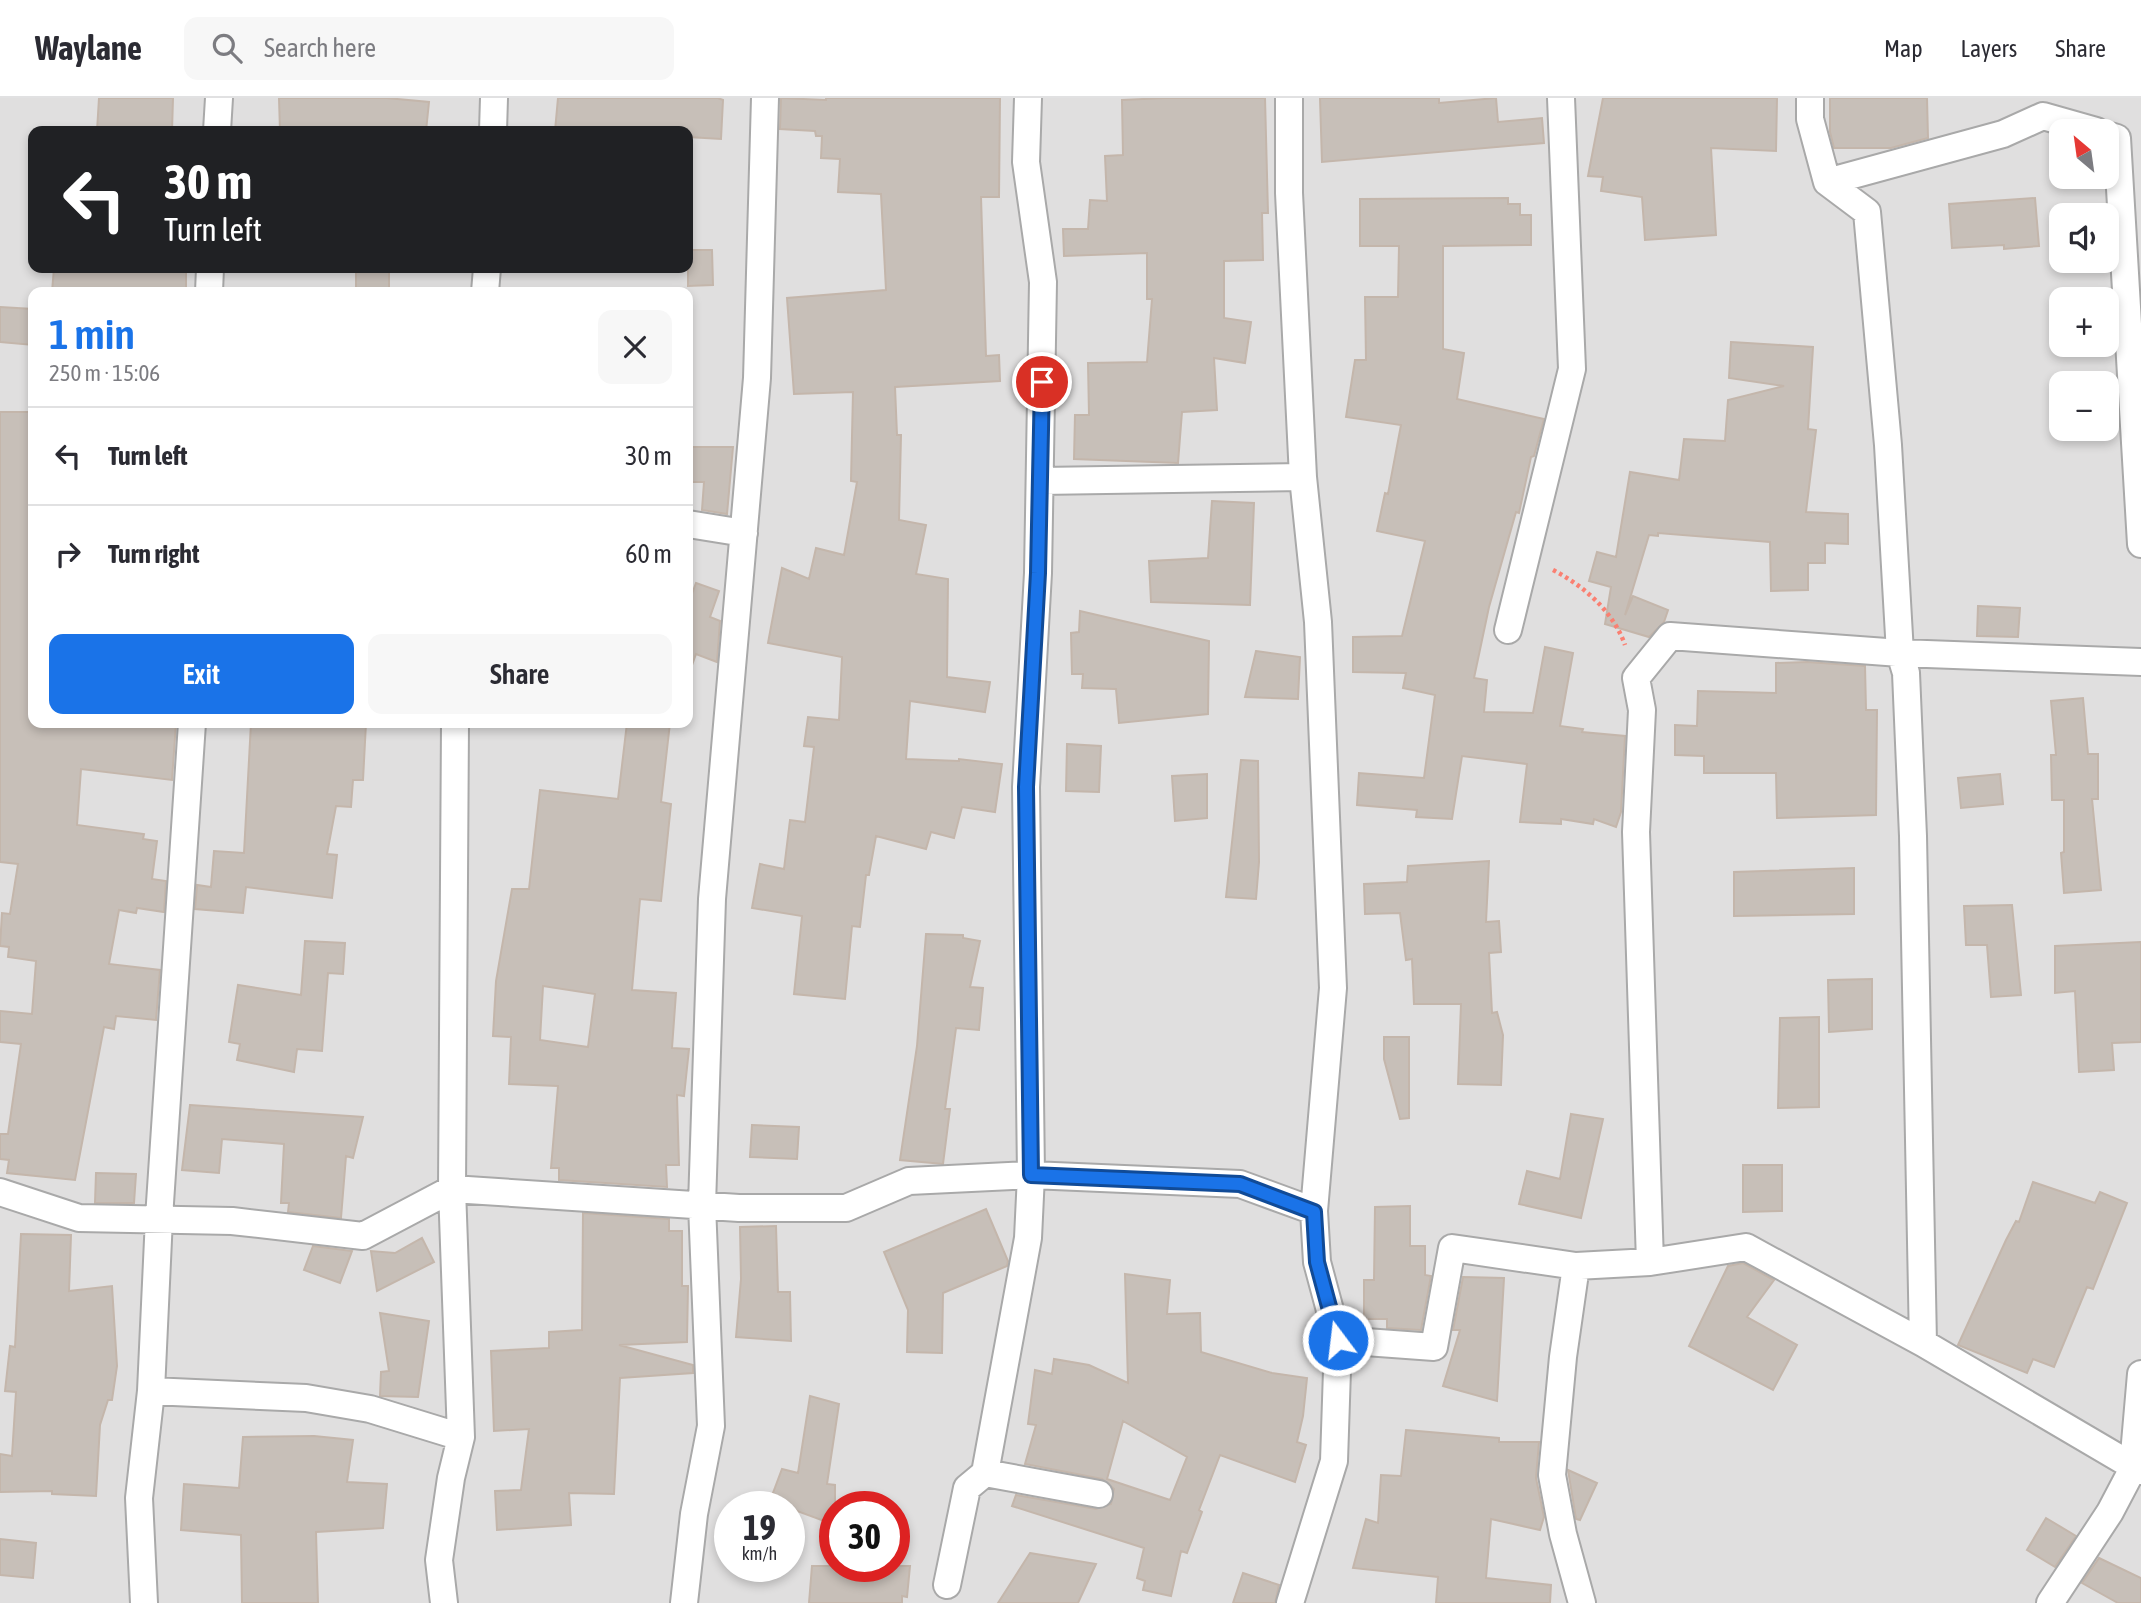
<!DOCTYPE html>
<meta charset="utf-8">
<style>
:root{--surface:#fff;--page:#f7f7f7;--text:#2b2b33;--muted:#7c7c81;--line:#e1e1e2;--accent:#1a73e8}
body{margin:0;font-family:"Asap Condensed",sans-serif;background:var(--page);color:var(--text);height:100vh;display:flex;flex-direction:column;font-size:26px;white-space:nowrap}
*{box-sizing:border-box;margin:0}
p{font-size:23px;color:var(--muted)}
.icon{flex:none;width:38px;height:38px;fill:none;stroke:currentColor;stroke-width:2;stroke-linecap:round;stroke-linejoin:round}
.map{position:relative;flex:1;overflow:hidden}
.panel{position:absolute;left:28px;top:189px;width:665px;height:441px;display:flex;flex-direction:column;background:var(--surface);border-radius:14px;box-shadow:0 4px 10px #0003}
.panel>*{flex:none}
.guide{position:absolute;left:28px;top:28px;width:665px;height:147px;border-radius:14px;box-shadow:0 4px 10px #0003;background:#202124;color:#fff;overflow:hidden}
.needle{width:46px;rotate:331deg}
.fabs{position:absolute;left:2049px;top:21px;display:grid;gap:14px}
.fabs a{display:grid;place-items:center;width:70px;height:70px;border-radius:14px;background:var(--surface);box-shadow:0 4px 10px #0003;font-size:35px}
.speed{position:absolute;left:714px;top:1393px;display:flex;gap:14px;font-size:35px;font-weight:700;text-align:center}
.speed>*{display:grid;place-content:center;width:91px;height:91px;border-radius:50%;background:var(--surface);box-shadow:0 4px 10px #0003;line-height:1}
.speed small{font-size:18px;font-weight:400}
.speed .limit{border:10px solid #d22;background:#fff;color:#111}
.pin{position:absolute;display:grid;place-items:center;width:60px;height:60px;color:#fff;margin:-30px;border:4px solid #fff;border-radius:50%;box-shadow:0 2px 7px #0007}
.me{position:absolute;width:77px;margin:-38px;rotate:345deg;stroke-linejoin:round;filter:drop-shadow(0 0 5px #0008)}
.turn{display:flex;align-items:center;gap:24px;height:147px;padding:0 21px;font-size:32px}
.turn .icon{width:91px;height:91px;stroke-width:2.5}
.turn b{display:block;font-size:49px;line-height:60px}
.round{display:grid;place-items:center;flex:none;width:74px;height:74px;border-radius:14px;background:var(--page)}
.head{display:flex;align-items:center;justify-content:space-between;height:119px;padding:0 21px}
h1{font-size:42px;font-weight:600;line-height:52px;color:var(--accent)}
.button{display:flex;gap:14px;margin-top:auto;padding:14px 21px}
.button a{flex:1;height:80px;border-radius:14px;background:var(--accent);color:#fff;font-size:28px;font-weight:600;line-height:80px;text-align:center}
.button a+a{background:var(--page);color:var(--text)}
ul{padding:0;list-style:none}
li{display:flex;align-items:center;gap:21px;height:98px;padding:0 21px;border-top:2px solid var(--line)}
li div{flex:1}
li b{display:block;font-size:26px}
li em{font-style:normal}
header{display:flex;align-items:center;gap:42px;box-sizing:border-box;height:98px;padding:0 35px;background:var(--surface);border-bottom:2px solid var(--line)}
header strong{font-size:33px}
nav{display:flex;gap:38px;margin-inline-start:auto;font-size:24px}
.search{width:490px;height:63px;background:var(--page);display:flex;align-items:center;gap:18px;box-sizing:border-box;padding:0 24px;border-radius:14px;color:var(--muted);font-size:26px}
.map>svg:first-child{display:block}
</style>
<header>
<strong>Waylane</strong>
<div class="search"><svg class="icon" aria-label="search" viewBox="0 0 24 24"><circle cx="10" cy="10" r="6"/><path d="M15 15l6 6"/></svg>Search here</div>
<nav><a>Map</a><a>Layers</a><a>Share</a></nav>
</header>
<div class="map">
<svg width="2141" height="1505" viewBox="0 0 2141 1505">
<rect width="100%" height="100%" fill="#f2efe9"/>
<path fill="#e0dfdf" fill-rule="evenodd" d="M 0,0 L 2141,0 L 2141,1505 L 0,1505 ZM 33,33 L 688,33 L 688,170 L 33,170 ZM 2062,33 L 2107,33 L 2107,79 L 2062,79 ZM 2062,117 L 2107,117 L 2107,163 L 2062,163 ZM 33,194 L 688,194 L 688,625 L 33,625 ZM 2062,201 L 2107,201 L 2107,247 L 2062,247 ZM 2062,285 L 2107,285 L 2107,331 L 2062,331 ZM 730,1409 L 789,1409 L 789,1468 L 730,1468 ZM 835,1409 L 894,1409 L 894,1468 L 835,1468 Z"/>
<path fill="#c7bfb8" stroke="#c4b6ab" stroke-width="2" fill-rule="evenodd" d="M 99,0 L 173,0 L 172,33 L 97,33 Z
M 279,0 L 387,0 L 429,4 L 426,33 L 280,33 Z
M 558,0 L 718,0 L 723,2 L 721,41 L 688,39 L 688,33 L 555,33 Z
M 781,0 L 826,2 L 826,0 L 1000,0 L 999,99 L 981,99 L 986,258 L 999,257 L 1000,283 L 895,289 L 897,337 L 901,337 L 899,422 L 926,427 L 916,476 L 948,481 L 947,579 L 990,584 L 985,614 L 910,603 L 906,661 L 959,663 L 959,661 L 1002,666 L 995,714 L 962,709 L 954,740 L 931,734 L 926,751 L 876,738 L 869,777 L 866,777 L 860,829 L 852,828 L 845,901 L 794,896 L 802,818 L 752,810 L 760,766 L 784,771 L 790,722 L 805,724 L 814,649 L 804,648 L 808,619 L 839,622 L 842,559 L 768,545 L 782,470 L 809,481 L 816,450 L 844,457 L 857,384 L 851,383 L 853,294 L 794,296 L 787,200 L 886,192 L 881,96 L 838,94 L 840,61 L 821,60 L 822,38 L 816,38 L 815,33 L 780,31 Z
M 1164,0 L 1265,0 L 1268,115 L 1262,115 L 1263,162 L 1224,163 L 1224,220 L 1251,224 L 1245,265 L 1214,260 L 1217,312 L 1182,314 L 1178,365 L 1074,361 L 1075,317 L 1089,317 L 1088,265 L 1147,264 L 1152,201 L 1147,201 L 1147,155 L 1064,158 L 1063,131 L 1088,131 L 1090,102 L 1107,103 L 1105,58 L 1123,57 L 1122,2 Z
M 1320,0 L 1439,0 L 1439,5 L 1496,0 L 1498,24 L 1542,20 L 1544,45 L 1322,64 Z
M 1603,0 L 1777,0 L 1776,53 L 1711,50 L 1716,137 L 1645,142 L 1642,99 L 1601,93 L 1603,79 L 1588,78 Z
M 1830,0 L 1927,0 L 1928,40 L 1891,50 L 1834,50 L 1830,34 Z
M 1508,100 L 1508,106 L 1520,106 L 1520,117 L 1531,117 L 1531,147 L 1443,148 L 1443,251 L 1464,255 L 1457,301 L 1544,321 L 1534,358 L 1531,359 L 1519,415 L 1516,414 L 1489,509 L 1474,580 L 1487,582 L 1484,614 L 1533,615 L 1545,549 L 1573,555 L 1560,628 L 1583,631 L 1582,634 L 1625,638 L 1621,714 L 1616,729 L 1594,721 L 1593,726 L 1561,721 L 1561,726 L 1520,724 L 1527,666 L 1462,658 L 1452,721 L 1416,719 L 1417,712 L 1357,707 L 1359,675 L 1424,680 L 1435,597 L 1403,590 L 1406,575 L 1353,574 L 1353,539 L 1402,538 L 1425,443 L 1377,433 L 1385,395 L 1388,396 L 1401,327 L 1346,319 L 1355,262 L 1366,262 L 1365,199 L 1398,199 L 1399,148 L 1360,148 L 1360,101 Z
M 2035,100 L 2039,148 L 2004,151 L 2004,147 L 1952,150 L 1949,106 Z
M 688,152 L 712,152 L 713,187 L 688,188 Z
M 54,170 L 186,170 L 186,194 L 52,194 Z
M 356,170 L 389,170 L 389,194 L 356,194 Z
M 0,209 L 33,211 L 33,247 L 0,244 Z
M 1731,244 L 1813,249 L 1808,331 L 1816,332 L 1806,414 L 1848,416 L 1848,446 L 1825,445 L 1825,465 L 1808,465 L 1808,492 L 1771,493 L 1770,444 L 1658,435 L 1658,438 L 1649,437 L 1625,517 L 1633,498 L 1668,512 L 1664,524 L 1649,539 L 1605,526 L 1611,489 L 1589,483 L 1597,454 L 1616,459 L 1630,374 L 1679,382 L 1684,341 L 1725,343 L 1728,302 L 1784,288 L 1729,280 Z
M 0,314 L 33,314 L 33,625 L 176,625 L 172,682 L 81,671 L 77,727 L 144,736 L 143,741 L 157,743 L 152,781 L 166,783 L 164,814 L 137,810 L 136,815 L 119,812 L 109,866 L 160,872 L 156,922 L 116,918 L 114,931 L 104,929 L 75,1082 L 7,1075 L 9,1062 L 0,1061 L 0,1036 L 8,1036 L 21,946 L 0,944 L 0,913 L 32,916 L 36,863 L 8,859 L 9,849 L 0,848 L 2,815 L 10,816 L 18,766 L 0,764 Z
M 688,349 L 733,349 L 727,416 L 702,412 L 704,384 L 688,384 Z
M 1212,403 L 1254,405 L 1250,507 L 1151,504 L 1149,463 L 1208,460 Z
M 696,485 L 719,493 L 710,519 L 720,523 L 717,564 L 696,556 L 691,570 L 688,570 L 688,507 Z
M 1978,508 L 2020,510 L 2018,539 L 1977,538 Z
M 1080,513 L 1209,543 L 1208,616 L 1119,625 L 1116,591 L 1082,590 L 1083,576 L 1072,576 L 1071,535 L 1079,534 Z
M 1256,553 L 1300,559 L 1298,601 L 1245,599 Z
M 1807,564 L 1865,568 L 1866,612 L 1877,612 L 1876,717 L 1777,720 L 1776,675 L 1704,675 L 1704,658 L 1675,657 L 1675,627 L 1697,628 L 1698,593 L 1776,595 L 1776,565 Z
M 2083,600 L 2088,656 L 2098,656 L 2098,701 L 2092,701 L 2101,792 L 2064,795 L 2061,755 L 2064,754 L 2064,702 L 2052,702 L 2051,657 L 2056,657 L 2051,603 Z
M 251,625 L 366,625 L 363,682 L 353,682 L 351,709 L 336,708 L 327,756 L 337,757 L 332,800 L 246,789 L 243,815 L 195,811 L 197,787 L 211,789 L 214,753 L 244,755 Z
M 627,625 L 670,625 L 661,704 L 671,706 L 661,803 L 640,801 L 632,892 L 676,895 L 672,950 L 689,951 L 684,998 L 677,997 L 679,1067 L 666,1067 L 667,1089 L 559,1082 L 559,1070 L 551,1070 L 558,988 L 509,986 L 511,939 L 493,938 L 496,883 L 512,791 L 529,791 L 540,692 L 618,701 ZM 543,888 L 595,896 L 588,949 L 540,942 Z
M 1067,646 L 1101,648 L 1099,694 L 1066,693 Z
M 1241,662 L 1258,663 L 1259,764 L 1256,801 L 1226,799 Z
M 1207,676 L 1207,720 L 1175,723 L 1172,678 Z
M 2000,676 L 2003,706 L 1961,710 L 1958,680 Z
M 1489,763 L 1486,824 L 1499,823 L 1501,854 L 1489,855 L 1492,915 L 1497,914 L 1503,937 L 1501,987 L 1458,986 L 1461,906 L 1414,906 L 1412,861 L 1406,862 L 1400,815 L 1365,816 L 1364,786 L 1407,784 L 1408,768 Z
M 1854,770 L 1854,816 L 1734,818 L 1734,774 Z
M 2012,807 L 2021,897 L 1991,899 L 1987,847 L 1966,847 L 1964,808 Z
M 926,836 L 963,837 L 963,840 L 980,843 L 970,889 L 983,890 L 979,932 L 956,930 L 945,1011 L 950,1011 L 943,1066 L 900,1062 L 917,948 Z
M 305,843 L 345,845 L 343,876 L 328,875 L 322,953 L 297,951 L 294,974 L 237,962 L 240,946 L 229,944 L 238,887 L 301,897 Z
M 2141,844 L 2141,944 L 2112,945 L 2114,972 L 2079,974 L 2075,893 L 2055,895 L 2055,848 Z
M 1872,881 L 1872,931 L 1829,934 L 1828,882 Z
M 1819,919 L 1819,1009 L 1778,1010 L 1780,920 Z
M 1384,939 L 1409,939 L 1409,1020 L 1400,1021 L 1384,961 Z
M 190,1007 L 363,1019 L 353,1060 L 346,1058 L 341,1120 L 288,1114 L 289,1105 L 281,1105 L 284,1046 L 222,1041 L 219,1075 L 182,1072 Z
M 1571,1016 L 1603,1021 L 1581,1120 L 1519,1106 L 1527,1073 L 1560,1081 Z
M 752,1027 L 799,1029 L 797,1061 L 750,1059 Z
M 1743,1067 L 1782,1067 L 1782,1113 L 1743,1114 Z
M 96,1075 L 136,1076 L 134,1105 L 95,1105 Z
M 2033,1084 L 2095,1105 L 2100,1094 L 2127,1105 L 2093,1191 L 2087,1189 L 2054,1269 L 2033,1261 L 2027,1275 L 1958,1247 L 2006,1142 L 2016,1123 L 2019,1124 Z
M 1410,1108 L 1410,1148 L 1425,1148 L 1425,1177 L 1431,1178 L 1421,1232 L 1387,1230 L 1387,1221 L 1364,1221 L 1364,1182 L 1374,1182 L 1375,1109 Z
M 986,1111 L 1008,1163 L 1007,1168 L 943,1195 L 942,1255 L 907,1254 L 908,1212 L 884,1154 Z
M 583,1115 L 669,1121 L 669,1133 L 682,1133 L 682,1188 L 688,1188 L 687,1244 L 619,1247 L 693,1267 L 693,1275 L 620,1280 L 614,1396 L 569,1395 L 571,1427 L 497,1432 L 495,1393 L 521,1392 L 529,1331 L 494,1333 L 491,1253 L 549,1250 L 549,1234 L 582,1232 Z
M 776,1128 L 778,1194 L 790,1194 L 791,1243 L 736,1239 L 741,1181 L 740,1129 Z
M 21,1136 L 71,1137 L 69,1193 L 112,1188 L 117,1268 L 112,1302 L 108,1302 L 100,1327 L 96,1398 L 52,1396 L 52,1393 L 0,1394 L 0,1356 L 12,1358 L 16,1294 L 5,1293 L 10,1248 L 15,1249 Z
M 422,1140 L 434,1164 L 377,1193 L 371,1153 L 395,1155 Z
M 313,1148 L 352,1153 L 340,1185 L 304,1172 Z
M 1743,1165 L 1774,1182 L 1747,1219 L 1797,1247 L 1773,1292 L 1689,1248 L 1728,1168 Z
M 1125,1176 L 1170,1182 L 1167,1216 L 1200,1215 L 1201,1254 L 1272,1275 L 1307,1280 L 1303,1318 L 1297,1344 L 1306,1347 L 1295,1384 L 1220,1357 L 1199,1412 L 1202,1414 L 1187,1455 L 1181,1453 L 1171,1498 L 1143,1492 L 1145,1483 L 1137,1480 L 1144,1450 L 1012,1408 L 1016,1397 L 1096,1411 L 1111,1406 L 1114,1391 L 1102,1381 L 1025,1366 L 1036,1327 L 1028,1326 L 1035,1272 L 1052,1276 L 1054,1261 L 1089,1267 L 1128,1285 ZM 1123,1323 L 1187,1359 L 1170,1402 L 1107,1381 Z
M 1463,1179 L 1504,1180 L 1497,1303 L 1443,1288 L 1460,1232 L 1453,1232 Z
M 380,1215 L 429,1223 L 418,1299 L 380,1298 L 381,1274 L 389,1273 Z
M 810,1298 L 839,1306 L 827,1386 L 835,1387 L 835,1427 L 770,1403 L 782,1371 L 798,1375 Z
M 1406,1332 L 1499,1340 L 1499,1344 L 1539,1344 L 1536,1380 L 1544,1419 L 1540,1432 L 1491,1421 L 1486,1480 L 1551,1487 L 1550,1505 L 1436,1505 L 1438,1479 L 1353,1470 L 1366,1421 L 1378,1425 L 1381,1377 L 1401,1378 Z
M 314,1338 L 353,1342 L 347,1384 L 387,1386 L 383,1430 L 316,1434 L 318,1505 L 242,1505 L 241,1437 L 181,1432 L 184,1386 L 239,1390 L 243,1339 Z
M 1568,1372 L 1597,1385 L 1580,1422 L 1576,1421 Z
M 2046,1420 L 2076,1438 L 2055,1469 L 2027,1452 Z
M 0,1441 L 36,1445 L 33,1480 L 0,1477 Z
M 1030,1455 L 1096,1466 L 1078,1505 L 998,1505 Z
M 2099,1460 L 2141,1480 L 2141,1505 L 2118,1505 L 2082,1485 Z
M 812,1468 L 910,1468 L 907,1499 L 902,1498 L 902,1505 L 809,1505 Z
M 1243,1475 L 1279,1487 L 1275,1505 L 1233,1505 Z"/>
<g fill="none" stroke-linecap="round" stroke-linejoin="round">
<g stroke="#a9a9a9" stroke-width="30">
<path id="street" d="M 1289,0 L 1289,95 L 1303,379 L 1318,524 L 1333,890 L 1314,1113 L 1317,1164 L 1338,1242 L 1334,1363 L 1290,1505
M 1810,0 L 1810,21 L 1827,84 L 2003,36 L 2043,18 L 2096,33
M 217,33 L 219,0
M 493,33 L 494,0
M 2107,37 L 2117,40 L 2141,446
M 1827,84 L 1867,114 L 1888,347 L 1900,555 L 2141,564
M 209,194 L 210,170
M 485,194 L 487,170
M 1040,383 L 1303,379
M 688,426 L 744,435
M 1508,532 L 1572,271 L 1561,0
M 0,1094 L 79,1120 L 232,1123 L 363,1138 L 452,1091 L 739,1110 L 846,1110 L 909,1083 L 1031,1077 L 1240,1086 L 1314,1113
M 1650,1164 L 1636,734 L 1642,612 L 1636,580 L 1670,538 L 1900,555 L 1906,575 L 1913,738 L 1923,1245
M 1576,1168 L 1563,1259 L 1552,1377 L 1563,1436 L 1582,1505
M 1338,1242 L 1434,1249 L 1452,1150 L 1576,1168 L 1650,1164 L 1746,1149 L 1923,1245 L 2141,1373
M 151,1293 L 306,1300 L 370,1311 L 461,1339
M 2133,1368 L 2141,1276
M 985,1375 L 1099,1396
M 947,1487 L 967,1390 L 985,1375 L 1028,1140 L 1031,1077 L 1026,689 L 1038,475 L 1043,184 L 1026,64 L 1028,0
M 144,1505 L 139,1400 L 151,1293 L 159,1120 L 192,625
M 444,1505 L 439,1462 L 451,1380 L 461,1339 L 452,1091 L 455,625
M 684,1505 L 694,1416 L 711,1328 L 702,1107 L 712,801 L 757,280 L 765,0
M 2050,1505 L 2110,1414 L 2141,1355"/>
</g>
<path stroke="#fa8072" stroke-width="4.5" stroke-dasharray="3.5 3.5" stroke-linecap="butt" d="M 1553,472 C 1584,488 1613,513 1625,547"/>
<use href="#street" stroke="#fff" stroke-width="26"/>
</g>
<g fill="none" stroke-linecap="round" stroke-linejoin="round">
<g stroke="#114b97" stroke-width="18">
<path id="route" d="M 1042,284 L 1038,475 L 1026,689 L 1031,1077 L 1240,1086 L 1314,1114 L 1317,1164 L 1338,1242"/>
</g>
<use href="#route" stroke="#1a73e8" stroke-width="12"/>
</g>
</svg>
<div class="fabs">
<a><svg class="needle" viewBox="-14 -14 28 28"><path d="M0-13l5 13h-10z" fill="#e53935"/><path d="M0 13l5-13h-10z" fill="#7c7c81"/></svg></a>
<a><svg class="icon" aria-label="sound" viewBox="0 0 24 24"><path d="M4 9h4l5-4v14l-5-4H4zM17 9q2 3 0 6"/></svg></a>
<a>+</a>
<a>−</a>
</div>
<div class="speed"><div>19<small>km/h</small></div><div class="limit">30</div></div>
<div class="pin" style="left:1042px;top:284px;background:#d93025"><svg class="icon" aria-label="arrive" viewBox="0 0 24 24"><path d="M6 21V4h12l-3 4 3 4H6"/></svg></div>
<svg class="me" style="left:1338px;top:1242px" viewBox="-20 -20 40 40"><circle r="17" fill="#1a73e8" stroke="#fff" stroke-width="3"/><path d="M0-11L8 9 0 5-8 9z" fill="#fff"/></svg>
<div class="guide">
<div class="turn"><svg class="icon" aria-label="left" viewBox="0 0 24 24"><path d="M17 20v-9H6M10 6l-5 5 5 5"/></svg><div><b>30 m</b>Turn left</div></div>
</div>
<section class="panel">
<div class="head"><div><h1>1 min</h1><p>250 m · 15:06</p></div><a class="round"><svg class="icon" aria-label="close" viewBox="0 0 24 24"><path d="M6 6l12 12M18 6L6 18"/></svg></a></div>
<ul>
<li><svg class="icon" aria-label="left" viewBox="0 0 24 24"><path d="M17 20v-9H6M10 6l-5 5 5 5"/></svg><div><b>Turn left</b></div><em>30 m</em></li>
<li><svg class="icon" aria-label="right" viewBox="0 0 24 24"><path d="M7 20v-9h11M14 6l5 5-5 5"/></svg><div><b>Turn right</b></div><em>60 m</em></li>
</ul>
<div class="button"><a>Exit</a><a>Share</a></div>
</section>
</div>
